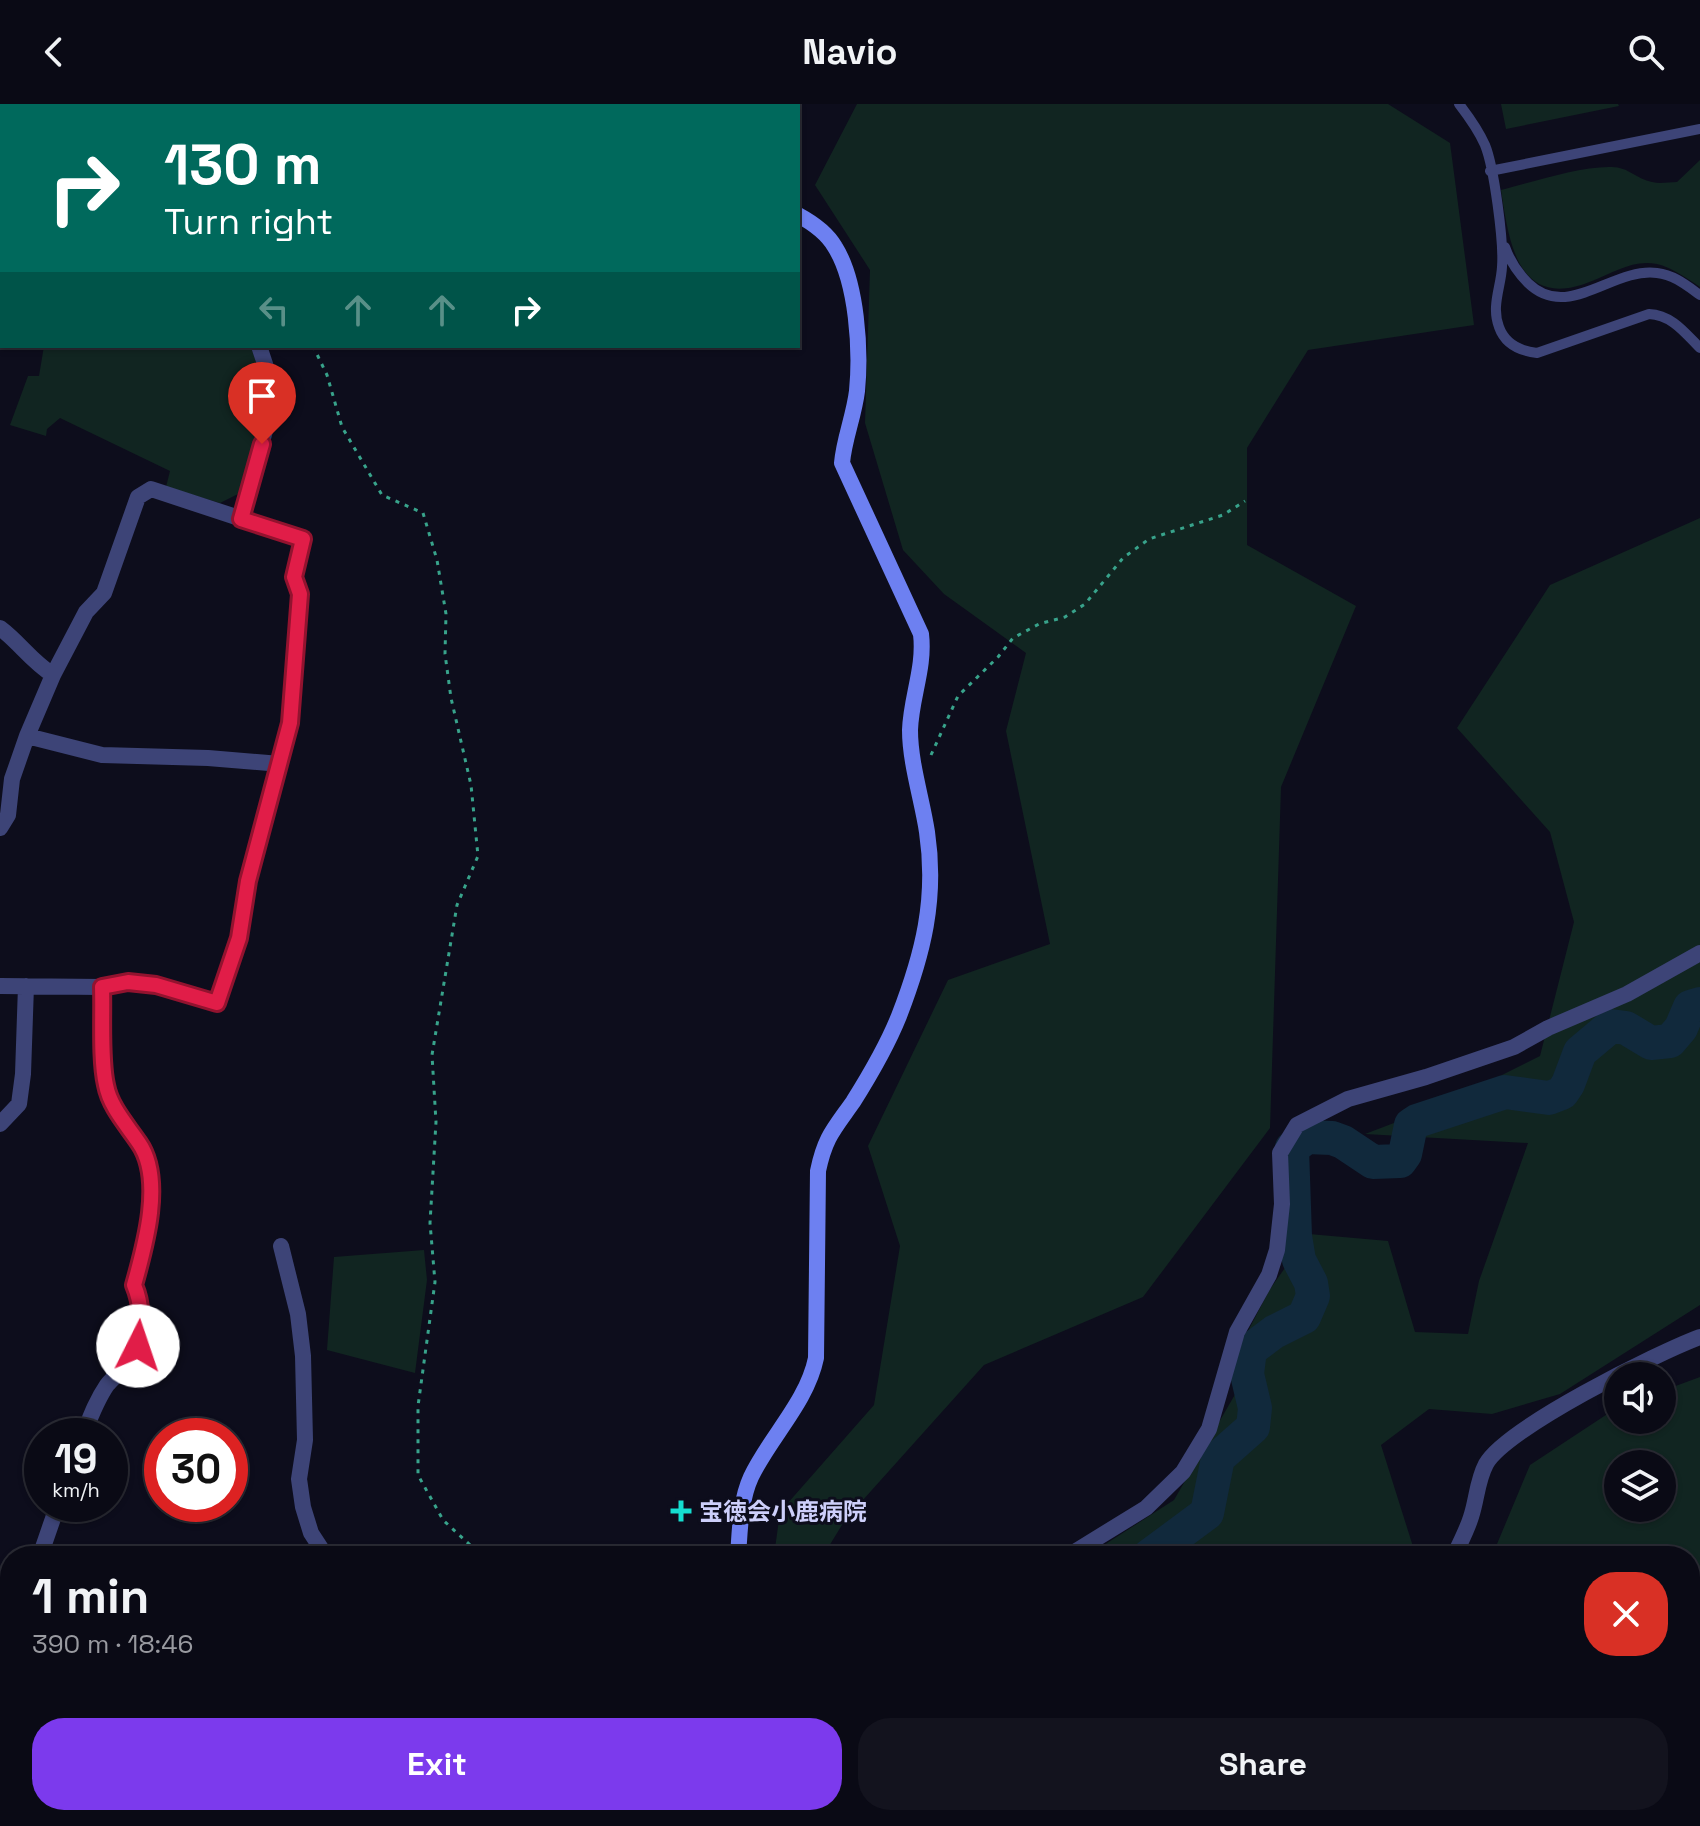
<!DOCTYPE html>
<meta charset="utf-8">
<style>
:root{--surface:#0a0a15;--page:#13131e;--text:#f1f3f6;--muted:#999aa0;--line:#2a2b34;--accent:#7c3aed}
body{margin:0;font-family:"Space Grotesk","Noto Sans JP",sans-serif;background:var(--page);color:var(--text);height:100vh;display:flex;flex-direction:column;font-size:30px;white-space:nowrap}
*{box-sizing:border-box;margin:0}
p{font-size:26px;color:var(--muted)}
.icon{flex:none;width:44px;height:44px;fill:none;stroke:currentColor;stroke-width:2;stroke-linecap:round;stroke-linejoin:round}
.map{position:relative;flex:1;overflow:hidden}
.details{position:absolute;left:0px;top:1442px;width:1700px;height:280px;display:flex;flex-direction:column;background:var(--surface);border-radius:32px 32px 0 0;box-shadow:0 2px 6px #0004,0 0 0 2px var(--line)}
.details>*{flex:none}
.top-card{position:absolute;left:0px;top:0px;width:800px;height:244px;box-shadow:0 2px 6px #0004,0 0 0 2px var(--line);background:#00695c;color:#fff;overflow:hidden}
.controls{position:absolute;left:1604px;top:1258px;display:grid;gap:16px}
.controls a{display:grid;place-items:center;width:72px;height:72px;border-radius:50%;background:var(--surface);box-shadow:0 2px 6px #0004,0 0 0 2px var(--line);font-size:40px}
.speed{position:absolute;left:24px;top:1314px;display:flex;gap:16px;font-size:40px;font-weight:700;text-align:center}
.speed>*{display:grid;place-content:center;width:104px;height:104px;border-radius:50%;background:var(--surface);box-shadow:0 2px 6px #0004,0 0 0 2px var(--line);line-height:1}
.speed small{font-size:20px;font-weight:400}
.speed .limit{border:12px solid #d22;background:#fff;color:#111}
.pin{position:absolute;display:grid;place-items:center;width:68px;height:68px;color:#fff;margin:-82px -34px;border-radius:50% 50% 50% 0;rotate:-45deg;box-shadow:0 0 8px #0007}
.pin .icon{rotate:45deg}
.me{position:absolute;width:88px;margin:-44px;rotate:4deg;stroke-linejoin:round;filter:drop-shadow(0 0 6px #0008)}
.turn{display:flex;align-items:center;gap:28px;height:168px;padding:0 32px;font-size:36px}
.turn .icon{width:104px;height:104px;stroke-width:2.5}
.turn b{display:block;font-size:56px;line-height:68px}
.lanes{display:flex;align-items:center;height:76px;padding:0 32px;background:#0003;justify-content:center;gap:40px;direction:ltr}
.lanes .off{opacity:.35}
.round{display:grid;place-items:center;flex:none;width:84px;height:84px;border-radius:32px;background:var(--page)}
.overview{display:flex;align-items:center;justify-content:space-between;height:136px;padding:0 32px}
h1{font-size:48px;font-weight:700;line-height:60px}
.cta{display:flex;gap:16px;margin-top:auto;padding:16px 32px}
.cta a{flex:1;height:92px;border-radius:32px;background:var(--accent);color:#fff;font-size:32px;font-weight:700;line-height:92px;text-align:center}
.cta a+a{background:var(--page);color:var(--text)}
header{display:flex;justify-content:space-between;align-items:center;height:104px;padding:0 32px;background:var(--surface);font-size:36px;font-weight:700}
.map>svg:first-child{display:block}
</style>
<header><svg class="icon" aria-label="back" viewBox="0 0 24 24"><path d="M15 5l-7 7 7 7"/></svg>Navio<svg class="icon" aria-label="search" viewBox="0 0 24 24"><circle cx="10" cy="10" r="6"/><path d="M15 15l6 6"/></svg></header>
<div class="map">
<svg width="1700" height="1722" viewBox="0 0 1700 1722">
<rect width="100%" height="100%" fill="#0d0d1c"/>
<path fill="#112521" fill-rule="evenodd" d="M 0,0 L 415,0 L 2,2 L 2,59 Z
M 857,0 L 1388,0 L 1450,39 L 1474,221 L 1308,246 L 1247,344 L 1247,441 L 1356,502 L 1281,683 L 1270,1024 L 1143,1193 L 984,1261 L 845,1416 L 823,1452 L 774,1452 L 780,1408 L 874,1301 L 900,1142 L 868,1042 L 948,876 L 1050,840 L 1006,627 L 1026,549 L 944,490 L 903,446 L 865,319 L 870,166 L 815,81 Z
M 1501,0 L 1618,0 L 1619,2 L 1506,25 Z
M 1700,56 L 1700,183 C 1688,175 1671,163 1657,160 C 1633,155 1613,169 1592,177 C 1518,208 1509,139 1501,86 C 1533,78 1580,62 1612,63 C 1628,63 1637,75 1652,78 C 1660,80 1669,78 1677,78 Z
M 44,242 L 251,242 L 264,284 L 264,308 L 238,390 L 220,399 L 166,383 L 170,367 L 60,314 L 47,325 L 46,332 L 10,321 L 28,272 L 39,272 Z
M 1700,414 L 1700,1201 L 1560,1290 L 1492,1310 L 1429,1305 L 1381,1341 L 1416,1452 L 1087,1452 L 1174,1396 L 1237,1287 L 1249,1225 L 1270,1185 L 1309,1130 L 1388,1137 L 1415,1228 L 1468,1230 L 1479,1177 L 1528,1039 L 1365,1030 L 1444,1000 L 1540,952 L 1574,818 L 1550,728 L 1457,624 L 1550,481 Z
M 424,1146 L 427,1176 L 415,1269 L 327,1246 L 334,1153 Z
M 1700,1273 L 1700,1602 L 1690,1604 L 1690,1452 L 1492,1452 L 1530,1361 L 1618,1303 L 1618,1316 L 1662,1316 L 1662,1287 ZM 1618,1360 L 1662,1360 L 1662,1404 L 1618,1404 Z
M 906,1712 L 951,1712 L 949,1722 L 907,1722 Z
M 995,1712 L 1171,1712 L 1152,1722 L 988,1722 Z
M 1562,1712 L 1645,1712 L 1647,1722 L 1524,1722 L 1523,1720 Z"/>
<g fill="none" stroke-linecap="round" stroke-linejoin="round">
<path stroke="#11293c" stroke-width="34" d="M 1149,1452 L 1207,1409 L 1218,1354 L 1253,1323 L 1255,1304 L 1247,1270 L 1250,1246 L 1274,1228 L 1304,1213 L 1313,1192 L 1311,1179 L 1299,1156 L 1295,1132 L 1292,1044 L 1307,1033 L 1332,1034 L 1343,1038 L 1373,1058 L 1400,1057 L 1405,1050 L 1411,1021 L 1417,1017 L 1505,988 L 1549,994 L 1562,989 L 1568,980 L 1580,948 L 1611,922 L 1626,924 L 1651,939 L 1670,937 L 1681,924 L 1690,903 L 1700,900
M 870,1712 L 872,1722"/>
<path stroke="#38a38b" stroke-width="3" stroke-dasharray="4 6" stroke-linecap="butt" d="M 313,242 L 327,271 L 342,323 L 382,391 L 423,409 L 437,456 L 446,510 L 445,550 L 451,594 L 471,681 L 478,752 L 457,801 L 432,951 L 436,1018 L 430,1119 L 435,1178 L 418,1302 L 418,1371 L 443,1416 L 482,1452
M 931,651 L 958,592 L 998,553 L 1013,534 L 1039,520 L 1065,513 L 1085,500 L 1123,454 L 1149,435 L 1223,411 L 1245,397"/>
<path stroke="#3d4477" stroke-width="10" d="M 1459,0 C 1469,13 1478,25 1485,41 C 1494,63 1504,138 1502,163 C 1501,183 1491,202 1499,223 C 1505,240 1520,247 1537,249 L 1649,210 C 1672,211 1685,229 1700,244
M 1490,67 L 1700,25
M 1505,143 C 1510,157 1518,169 1528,179 C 1568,218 1612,163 1657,169 C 1674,171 1686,181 1700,191"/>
<path stroke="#3d4477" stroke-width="16" d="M 241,415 L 275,290 L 259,242
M 0,524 C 20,539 31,557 53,571
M 27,632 L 102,651 L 208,654 L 280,660
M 0,724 L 8,711 L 12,675 L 27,632 L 53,571 L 86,508 L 104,489 L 138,393 L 151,385 L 303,435 L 294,473 L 300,490 L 290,619 L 248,777 L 239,834 L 217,899 L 156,881 L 128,878 L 102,883 L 0,882
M 0,1020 L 19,1000 L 23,970 L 26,882
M 281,1142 L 298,1210 L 303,1252 L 305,1336 L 299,1375 L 303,1403 L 311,1429 L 326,1452
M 83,1332 C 90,1314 96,1297 107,1281 C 112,1275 119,1269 124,1263 C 143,1239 146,1209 134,1181 C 145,1142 164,1075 139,1039 C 127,1021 110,1003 106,981 C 100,955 103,911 102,883
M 40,1452 L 58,1400
M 1068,1452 L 1146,1404 L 1183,1368 L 1209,1325 L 1237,1228 L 1269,1171 L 1277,1146 L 1282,1100 L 1280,1049 L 1297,1021 L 1348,995 L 1426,973 L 1514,943 L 1548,924 L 1627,890 L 1700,849
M 1454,1452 C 1460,1439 1467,1426 1471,1413 C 1477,1395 1477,1377 1486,1360 C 1506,1324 1657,1249 1700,1233
M 0,1524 L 10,1506
M 406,1712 L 422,1722
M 564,1712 L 569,1715 L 571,1712
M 1387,1712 L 1389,1722
M 277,1722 L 278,1712
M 448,1722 L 455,1712
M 1177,1722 L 1195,1712"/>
<path stroke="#6d80f1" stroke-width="16" d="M 624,0 L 624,2
M 738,1452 C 740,1426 740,1397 751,1373 C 770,1333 807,1298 816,1254 L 818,1067 C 825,1033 834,1025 853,998 C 870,971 887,942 899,912 C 923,850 937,795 927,728 C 922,695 910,659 910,626 C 911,593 925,564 921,530 L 842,359 C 844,335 854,312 857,287 C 861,246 857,178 835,143 C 827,129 811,118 798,111
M 686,1722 L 693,1712"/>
</g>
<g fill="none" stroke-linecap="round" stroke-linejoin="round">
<g stroke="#92132f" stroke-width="20">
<path id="route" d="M 138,1242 C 141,1220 143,1202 134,1181 C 145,1142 164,1075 139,1039 C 127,1021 110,1003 106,981 C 100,955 103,911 102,883 L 128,878 L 156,881 L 217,899 L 239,834 L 248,777 L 290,619 L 300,490 L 294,473 L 303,435 L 241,415 L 262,340"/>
</g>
<use href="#route" stroke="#e11d48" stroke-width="14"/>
</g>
<path fill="#15ded0" stroke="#0d0d1c" stroke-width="3" d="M677 1395h8v8h8v8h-8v8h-8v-8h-8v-8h8z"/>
<g text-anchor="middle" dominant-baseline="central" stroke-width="6" stroke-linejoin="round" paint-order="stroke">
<g font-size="24" font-weight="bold" fill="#cdcffa" stroke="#0d0d1c" text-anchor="start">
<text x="699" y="1407">宝徳会小鹿病院</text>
</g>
</g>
</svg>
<div class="controls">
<a><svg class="icon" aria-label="sound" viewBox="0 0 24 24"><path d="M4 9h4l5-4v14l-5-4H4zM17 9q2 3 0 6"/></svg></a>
<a><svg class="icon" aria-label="layers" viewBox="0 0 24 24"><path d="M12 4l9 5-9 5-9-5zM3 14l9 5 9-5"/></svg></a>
</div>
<div class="speed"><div>19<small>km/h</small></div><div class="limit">30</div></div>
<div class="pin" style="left:262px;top:340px;background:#d93025"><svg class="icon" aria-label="arrive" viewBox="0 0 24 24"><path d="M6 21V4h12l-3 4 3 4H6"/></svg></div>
<svg class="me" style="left:138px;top:1242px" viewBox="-20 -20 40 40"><circle r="19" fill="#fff"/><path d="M0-13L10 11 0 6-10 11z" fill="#e11d48"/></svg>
<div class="top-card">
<div class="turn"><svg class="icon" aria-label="right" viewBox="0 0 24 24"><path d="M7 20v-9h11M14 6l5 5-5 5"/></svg><div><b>130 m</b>Turn right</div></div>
<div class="lanes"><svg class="icon off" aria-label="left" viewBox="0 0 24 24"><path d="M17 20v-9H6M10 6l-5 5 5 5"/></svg><svg class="icon off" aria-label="ahead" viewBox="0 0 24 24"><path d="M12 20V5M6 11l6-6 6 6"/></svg><svg class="icon off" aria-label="ahead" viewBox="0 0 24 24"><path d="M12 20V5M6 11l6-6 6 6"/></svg><svg class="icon" aria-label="right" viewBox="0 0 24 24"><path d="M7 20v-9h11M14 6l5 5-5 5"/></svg></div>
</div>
<section class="details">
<div class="overview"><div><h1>1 min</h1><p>390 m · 18:46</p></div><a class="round" style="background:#d93025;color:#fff"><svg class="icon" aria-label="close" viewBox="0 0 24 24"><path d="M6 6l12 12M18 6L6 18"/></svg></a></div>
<div class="cta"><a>Exit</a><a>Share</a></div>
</section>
</div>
